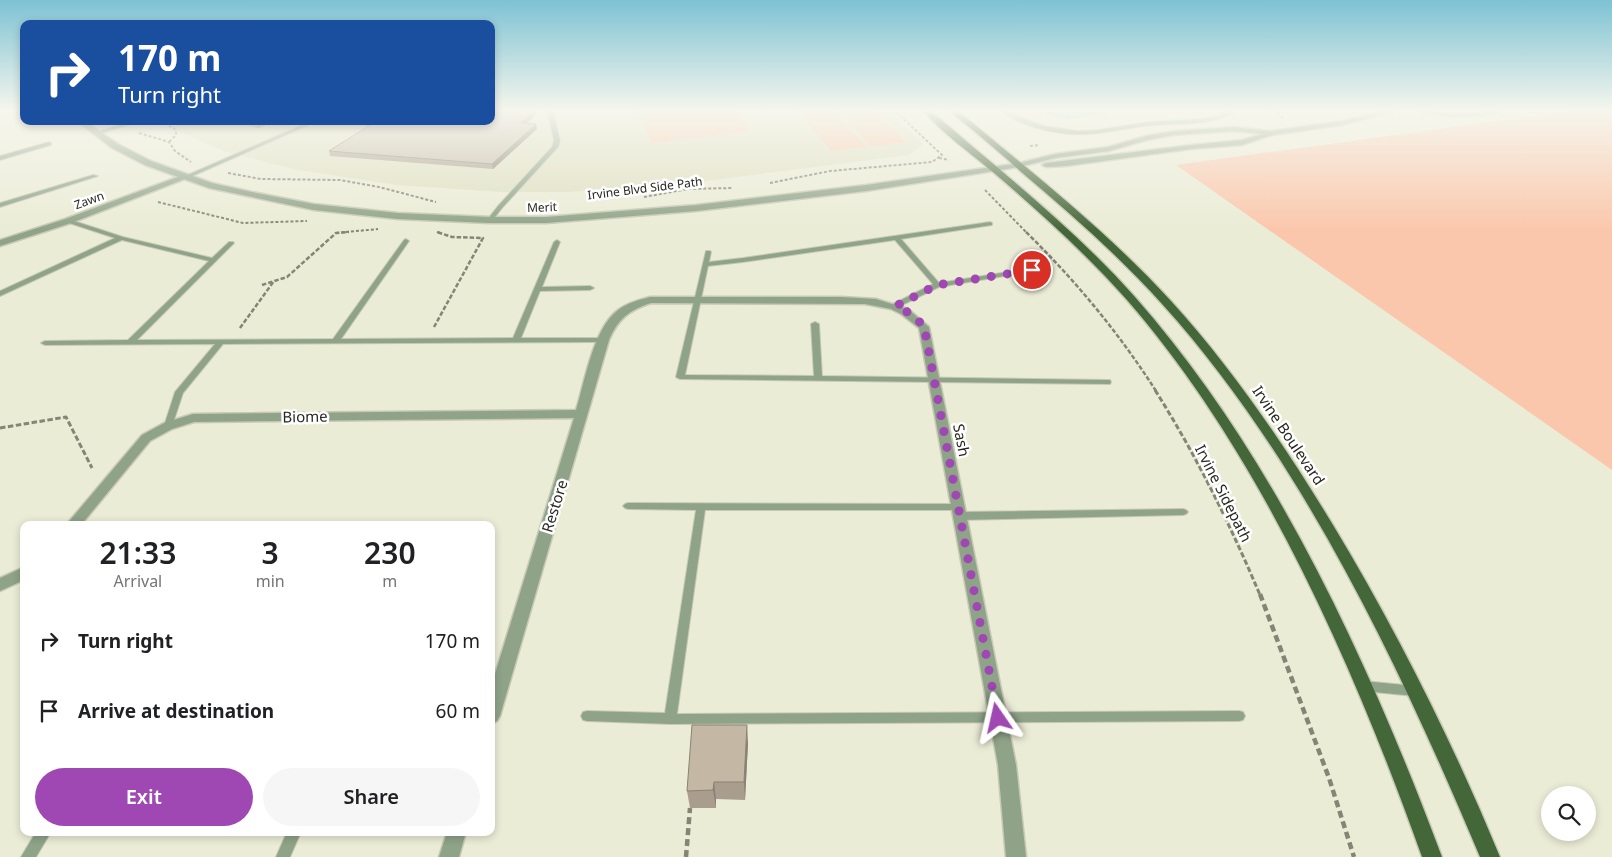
<!DOCTYPE html>
<style>
:root{--surface:#fff;--page:#f6f6f6;--text:#202124;--muted:#757577;--accent:#9f47b3}
body{margin:0;font-family:"Noto Sans",sans-serif;background:var(--page);color:var(--text);height:100vh;display:flex;flex-direction:column;font-size:19px;white-space:nowrap}
*{box-sizing:border-box;margin:0}
p{font-size:16px;color:var(--muted)}
.icon{flex:none;width:28px;height:28px;fill:none;stroke:currentColor;stroke-width:2;stroke-linecap:round;stroke-linejoin:round}
.map{position:relative;flex:1;overflow:hidden}
.drawer{position:absolute;left:20px;top:521px;width:475px;height:315px;display:flex;flex-direction:column;background:var(--surface);border-radius:10px;box-shadow:0 2px 8px #0003}
.drawer>*{flex:none}
.hud{position:absolute;left:20px;top:20px;width:475px;height:105px;border-radius:10px;box-shadow:0 2px 8px #0003;background:#1a4fa0;color:#fff;overflow:hidden}
.buttons{position:absolute;left:1541px;top:786px;display:grid;gap:10px}
.buttons a{display:grid;place-items:center;width:55px;height:55px;border-radius:50%;background:var(--surface);box-shadow:0 2px 8px #0003;font-size:25px}
.pin{position:absolute;display:grid;place-items:center;width:42px;height:42px;color:#fff;margin:-21px;border:2px solid #fff;border-radius:50%;box-shadow:0 1px 5px #0007}
.me{position:absolute;width:55px;margin:-28px;rotate:349deg;stroke-linejoin:round;filter:drop-shadow(0 0 4px #0008)}
.turn{display:flex;align-items:center;gap:18px;height:105px;padding:0 15px;font-size:22px}
.turn .icon{width:65px;height:65px;stroke-width:2.5}
.turn b{display:block;font-size:35px;line-height:42px}
.eta{display:flex;justify-content:space-evenly;align-items:center;height:85px;text-align:center}
.eta b{font-size:30px;font-weight:600;line-height:35px}
.action{display:flex;gap:10px;margin-top:auto;padding:10px 15px}
.action a{flex:1;height:58px;border-radius:30px;background:var(--accent);color:#fff;font-size:20px;font-weight:600;line-height:58px;text-align:center}
.action a+a{background:var(--page);color:var(--text)}
ul{padding:0;list-style:none}
li{display:flex;align-items:center;gap:15px;height:70px;padding:0 15px}
li div{flex:1}
li b{display:block;font-size:19px}
li em{font-style:normal}
.map>svg:first-child{display:block}
</style>
<div class="map">
<svg width="1612" height="857" viewBox="0 0 1612 857">
<rect width="100%" height="100%" fill="#ebecd6"/>
<path fill="#dfe0c2" d="M 491,110 L 888,110 L 923,144 L 909,155 L 683,184 L 568,192 L 502,192 L 397,185 L 298,170 L 226,152 L 155,121 L 491,121 Z"/>
<path fill="#fbc7ac" d="M 637,110 L 736,110 L 750,132 L 651,143 Z
M 797,110 L 833,110 L 866,147 L 831,151 Z
M 838,110 L 874,110 L 906,142 L 871,147 Z
M 1578,110 L 1612,110 L 1612,470 L 1176,165 Z"/>
<path fill="#7fd6b6" d="M 1040,110 L 1156,110 C 1142,111 1127,111 1113,112 C 1087,115 1064,126 1040,110 Z"/>
<g fill="none" stroke-linecap="round" stroke-linejoin="round">
<g stroke="#c8c9b5" stroke-width="2">
<path id="service" d="M 547,110 L 553,110 L 560,141 L 558,147 L 502,208 L 492,221 L 488,221 L 487,220 L 498,206 L 552,147 L 554,141 Z
M 1000,110 L 1006,110 L 1020,117 L 1044,126 L 1078,131 L 1098,130 L 1148,122 L 1201,119 L 1220,115 L 1230,110 L 1236,110 C 1219,127 1169,123 1146,126 C 1120,129 1095,136 1069,134 C 1046,132 1018,125 1000,110 Z
M 1416,110 L 1424,110 L 1451,114 L 1506,110 C 1487,119 1435,119 1416,110 Z
M 132,121 L 141,121 L 96,135 L 93,133 Z
M 311,121 L 318,121 L 188,178 L 183,177 Z
M 49,142 L 51,143 L 51,145 L 0,160 L 0,156 Z
M 93,175 L 98,176 L 0,207 L 0,203 Z
M 68,219 L 123,237 L 212,258 L 229,242 L 233,242 L 234,243 L 137,340 L 333,339 L 404,240 L 406,239 L 409,241 L 341,339 L 513,338 L 554,242 L 557,240 L 560,242 L 542,287 L 590,286 L 594,288 L 590,290 L 540,291 L 521,338 L 603,338 L 607,340 L 603,342 L 223,344 L 183,393 L 172,426 L 168,429 L 164,426 L 175,392 L 215,344 L 45,345 L 41,343 L 45,341 L 128,340 L 209,261 L 122,240 L 0,296 L 0,291 L 115,238 L 66,222 L 66,220 Z
M 990,222 L 992,223 L 992,225 L 901,239 L 939,283 L 1032,268 L 1035,270 L 1034,271 L 939,287 L 896,308 L 893,308 L 893,304 L 933,284 L 895,240 L 743,262 L 708,266 L 685,375 L 814,376 L 811,324 L 815,322 L 819,324 L 822,376 L 1107,380 L 1110,380 L 1111,382 L 1110,384 L 680,379 L 676,377 L 706,251 L 710,251 L 711,252 L 709,262 L 743,258 Z
M 628,503 L 958,504 L 961,505 L 963,507 L 961,509 L 958,510 L 705,510 L 677,714 L 1239,711 L 1243,712 L 1245,716 L 1243,720 L 1239,721 L 670,724 L 587,721 L 583,720 L 581,716 L 583,712 L 587,711 L 665,713 L 696,510 L 628,509 L 625,508 L 623,506 L 625,504 Z
M 1183,509 L 1186,510 L 1188,512 L 1186,514 L 1183,515 L 960,520 L 957,518 L 955,516 L 957,514 L 960,512 Z
M 1363,681 L 1415,686 L 1419,687 L 1421,691 L 1419,695 L 1415,696 L 1363,691 L 1359,690 L 1357,686 L 1359,682 Z
M 36,832 L 51,832 L 36,857 L 21,857 Z
M 287,832 L 301,832 L 290,857 L 276,857 Z"/>
</g>
<g stroke="#c8c9b5" stroke-width="3">
<path id="minor" d="M 183,175 L 190,177 L 71,223 L 0,246 L 0,240 L 65,219 Z
M 650,297 L 841,297 L 876,299 L 908,309 L 929,327 L 1016,765 L 1026,857 L 1006,857 L 998,765 L 919,328 L 901,314 L 891,309 L 865,304 L 651,303 C 629,310 618,319 609,340 L 500,716 L 497,721 L 491,724 L 491,687 L 574,418 L 194,422 L 172,429 L 150,441 L 81,525 L 66,525 L 142,435 L 164,423 L 193,414 L 576,410 C 585,381 593,329 618,310 C 627,303 639,300 650,297 Z
M 24,567 L 24,580 L 0,591 L 0,578 Z
M 447,832 L 466,832 L 459,857 L 439,857 Z"/>
</g>
<g stroke="#c8c9b5" stroke-width="3">
<path id="tertiary" d="M 1388,110 L 1400,110 L 1342,125 L 1272,135 L 1242,145 L 1191,149 L 1066,166 L 1046,167 L 1042,165 L 1046,163 L 1191,145 L 1242,140 L 1262,134 L 1234,131 L 1174,135 L 1147,140 L 1109,151 L 1055,158 L 1019,167 L 866,191 L 696,211 L 546,223 L 490,223 L 398,219 L 314,210 L 209,188 L 145,165 L 112,148 L 77,121 L 85,121 L 118,144 L 151,161 L 212,183 L 252,192 L 314,204 L 398,213 L 490,217 L 546,217 L 696,205 L 866,185 L 1019,163 L 1055,154 L 1108,147 L 1146,136 L 1174,131 L 1234,127 L 1270,131 L 1342,121 Z"/>
</g>
<g stroke="#c8c9b5" stroke-width="3">
<path id="primary" d="M 923,110 L 930,110 C 999,170 1073,227 1135,297 C 1273,453 1369,662 1442,857 L 1422,857 C 1354,666 1261,454 1127,300 C 1086,254 1041,213 994,173 C 974,156 938,130 923,110 Z
M 950,110 L 957,110 C 1030,171 1106,230 1171,301 C 1233,369 1285,446 1333,525 C 1397,631 1453,743 1500,857 L 1480,857 C 1400,667 1302,459 1163,305 C 1119,256 1070,213 1020,171 C 1005,157 989,144 974,131 C 966,124 956,118 950,110 Z"/>
</g>
<path stroke="#848576" stroke-width="2" stroke-dasharray="3 2" stroke-linecap="butt" d="M 1273,110 L 1284,119
M 168,121 L 168,125 L 176,130 L 176,135 L 169,142
M 139,133 L 169,142 L 175,151 L 191,162
M 1030,146 L 1040,145
M 939,158 L 949,160
M 228,173 L 261,179 L 340,180 L 379,187 L 436,202
M 770,183 L 830,171 L 932,162 L 942,155 L 894,110
M 985,190 L 1027,233
M 644,197 L 688,189 L 732,188
M 158,202 L 243,223 L 307,221
M 437,232 L 440,233
M 336,233 L 378,229"/>
<path stroke="#848576" stroke-width="2.5" stroke-dasharray="4.5 2" stroke-linecap="butt" d="M 1026,232 C 1075,280 1119,333 1156,391
M 262,285 L 287,277 L 336,233 L 349,232
M 434,327 L 483,238 L 452,237 L 437,232
M 240,328 L 274,281"/>
<path stroke="#848576" stroke-width="3" stroke-dasharray="5.5 2.5" stroke-linecap="butt" d="M 1155,390 C 1196,455 1230,524 1260,595
M 0,428 L 66,417 L 92,468"/>
<path stroke="#848576" stroke-width="4.5" stroke-dasharray="7 4" stroke-linecap="butt" d="M 1260,594 L 1329,778 L 1354,857
M 686,857 L 690,808"/>
<use href="#service" fill="#8fa389" fill-rule="evenodd"/>
<use href="#minor" fill="#8fa389" fill-rule="evenodd"/>
<use href="#tertiary" fill="#8fa389" fill-rule="evenodd"/>
<use href="#primary" fill="#446739" fill-rule="evenodd"/>
</g>
<path fill="#a99e8e" d="M 535,110 L 536,114 L 526,123 L 536,124 L 537,129 L 493,169 L 330,156 L 329,151 L 369,126 L 357,125 L 356,121 L 491,121 Z
M 232,121 L 277,121 L 258,128 Z
M 748,743 L 745,800 L 716,799 L 716,808 L 690,808 L 687,791 Z"/>
<path fill="#898174" d="M 535,110 L 536,114 L 522,128 L 521,123 Z
M 255,121 L 277,121 L 258,128 Z
M 536,124 L 537,129 L 493,169 L 492,164 Z
M 747,725 L 748,743 L 745,800 L 744,782 Z
M 714,782 L 716,799 L 716,808 L 713,790 Z"/>
<path fill="#c4b8a5" stroke="#898174" d="M 491,110 L 535,110 L 521,123 L 536,124 L 492,164 L 329,151 L 375,122 L 368,121 L 491,121 Z
M 692,725 L 747,725 L 744,782 L 714,782 L 713,790 L 687,791 Z"/>
<linearGradient id="sky" x2="0" y2="1"><stop stop-color="#7ec2d4"/><stop offset="0.48" stop-color="#f6f6ed"/><stop offset="1" stop-color="#f6f6ed" stop-opacity="0"/></linearGradient>
<rect width="1612" height="230" fill="url(#sky)"/>
<g fill="none" stroke-linecap="round" stroke-linejoin="round">
<path stroke="#9f47b3" stroke-width="9" stroke-dasharray="0 16.2" d="M 998,718 L 924,326 L 911,314 L 896,306 L 937,285 L 1032,270"/>
</g>
<g text-anchor="middle" dominant-baseline="central" stroke-width="5" stroke-linejoin="round" paint-order="stroke">
<g font-size="12" fill="#27281f" stroke="#fff">
<text transform="translate(645 188) rotate(-7)">Irvine Blvd Side Path</text>
<text transform="translate(89 200) rotate(-20)">Zawn</text>
<text transform="translate(542 207) rotate(-2)">Merit</text>
</g>
<g font-size="15" fill="#27281f" stroke="#fff">
<text transform="translate(305 416) rotate(-1)">Biome</text>
<text transform="translate(1289 435) rotate(56)">Irvine Boulevard</text>
<text transform="translate(962 440) rotate(79)">Sash</text>
<text transform="translate(1224 493) rotate(63)">Irvine Sidepath</text>
<text transform="translate(554 506) rotate(-73)">Restore</text>
</g>
</g>
</svg>
<div class="buttons">
<a><svg class="icon" aria-label="search" viewBox="0 0 24 24"><circle cx="10" cy="10" r="6"/><path d="M15 15l6 6"/></svg></a>
</div>
<div class="pin" style="left:1032px;top:270px;background:#d93025"><svg class="icon" aria-label="arrive" viewBox="0 0 24 24"><path d="M6 21V4h12l-3 4 3 4H6"/></svg></div>
<svg class="me" style="left:998px;top:718px" viewBox="-20 -20 40 40"><path d="M0-17L14 15 0 8-14 15z" fill="#9f47b3" stroke="#fff" stroke-width="4"/></svg>
<div class="hud">
<div class="turn"><svg class="icon" aria-label="right" viewBox="0 0 24 24"><path d="M7 20v-9h11M14 6l5 5-5 5"/></svg><div><b>170 m</b>Turn right</div></div>
</div>
<section class="drawer">
<div class="eta">
<div><b>21:33</b><p>Arrival</p></div>
<div><b>3</b><p>min</p></div>
<div><b>230</b><p>m</p></div>
</div>
<ul>
<li><svg class="icon" aria-label="right" viewBox="0 0 24 24"><path d="M7 20v-9h11M14 6l5 5-5 5"/></svg><div><b>Turn right</b></div><em>170 m</em></li>
<li><svg class="icon" aria-label="arrive" viewBox="0 0 24 24"><path d="M6 21V4h12l-3 4 3 4H6"/></svg><div><b>Arrive at destination</b></div><em>60 m</em></li>
</ul>
<div class="action"><a>Exit</a><a>Share</a></div>
</section>
</div>
